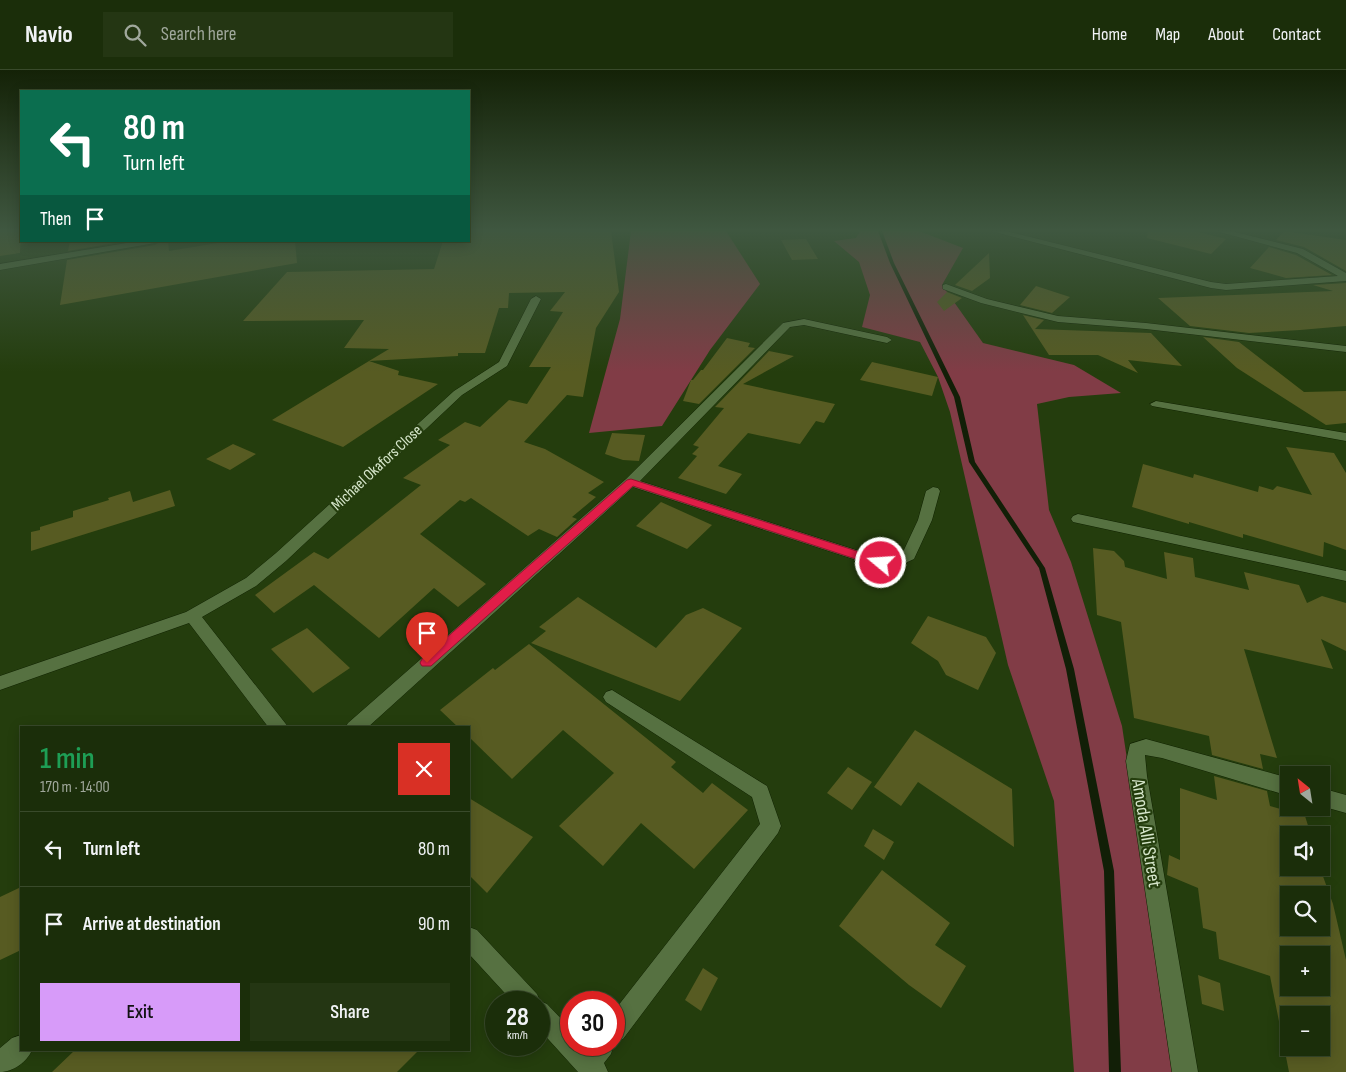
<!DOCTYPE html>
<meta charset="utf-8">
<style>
:root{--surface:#1b2e0a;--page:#243613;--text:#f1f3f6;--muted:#a0a89c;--line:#394a2b;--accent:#d79bf9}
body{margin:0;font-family:"Sofia Sans Condensed",sans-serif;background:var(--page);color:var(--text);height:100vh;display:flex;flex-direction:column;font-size:19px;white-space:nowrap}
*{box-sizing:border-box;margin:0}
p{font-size:16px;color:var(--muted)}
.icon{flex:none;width:28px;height:28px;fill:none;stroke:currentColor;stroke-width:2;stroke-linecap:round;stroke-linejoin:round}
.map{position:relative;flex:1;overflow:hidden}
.panel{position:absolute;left:20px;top:656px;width:450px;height:325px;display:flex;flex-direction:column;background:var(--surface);border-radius:0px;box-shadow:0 2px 12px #0003,0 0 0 1px var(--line)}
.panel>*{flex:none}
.banner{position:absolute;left:20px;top:20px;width:450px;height:152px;border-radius:0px;box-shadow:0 2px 12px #0003,0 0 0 1px var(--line);background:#0b6e4f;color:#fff;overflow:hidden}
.needle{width:32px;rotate:330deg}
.tools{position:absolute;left:1280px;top:696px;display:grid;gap:10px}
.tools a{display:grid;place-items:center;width:50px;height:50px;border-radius:0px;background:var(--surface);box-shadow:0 2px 12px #0003,0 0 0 1px var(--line);font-size:25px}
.speed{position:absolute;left:485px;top:921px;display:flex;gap:10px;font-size:25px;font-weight:700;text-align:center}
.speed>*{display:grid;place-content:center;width:65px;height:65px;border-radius:50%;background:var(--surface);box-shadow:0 2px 12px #0003,0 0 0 1px var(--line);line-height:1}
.speed small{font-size:12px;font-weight:400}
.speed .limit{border:8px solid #d22;background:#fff;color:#111}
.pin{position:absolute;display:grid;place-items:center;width:42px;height:42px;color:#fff;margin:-51px -21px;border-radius:50% 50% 50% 0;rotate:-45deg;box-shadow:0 0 5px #0007}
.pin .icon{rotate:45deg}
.me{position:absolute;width:55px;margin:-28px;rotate:288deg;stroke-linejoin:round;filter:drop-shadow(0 0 4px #0008)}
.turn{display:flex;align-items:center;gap:18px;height:105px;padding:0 20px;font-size:22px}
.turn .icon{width:65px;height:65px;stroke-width:2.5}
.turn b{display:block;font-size:35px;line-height:42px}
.then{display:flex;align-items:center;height:48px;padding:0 20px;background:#0003;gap:10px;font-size:19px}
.round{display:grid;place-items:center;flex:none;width:52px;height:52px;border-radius:0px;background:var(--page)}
.headline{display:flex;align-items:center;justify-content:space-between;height:85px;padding:0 20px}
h1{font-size:30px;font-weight:600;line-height:38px;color:#1e9e55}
.action{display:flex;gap:10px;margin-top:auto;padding:10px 20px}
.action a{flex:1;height:58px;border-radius:0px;background:var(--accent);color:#111;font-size:20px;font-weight:600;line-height:58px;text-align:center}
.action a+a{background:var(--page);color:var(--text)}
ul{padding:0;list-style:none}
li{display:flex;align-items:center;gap:15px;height:75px;padding:0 20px;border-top:1px solid var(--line)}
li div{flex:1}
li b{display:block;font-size:19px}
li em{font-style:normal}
header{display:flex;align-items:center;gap:30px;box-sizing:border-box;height:70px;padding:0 25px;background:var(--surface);border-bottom:1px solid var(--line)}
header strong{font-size:24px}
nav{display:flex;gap:28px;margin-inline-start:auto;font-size:18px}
.search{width:350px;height:45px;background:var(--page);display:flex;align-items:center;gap:12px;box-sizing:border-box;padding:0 18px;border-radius:0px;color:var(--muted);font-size:19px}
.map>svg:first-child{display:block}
</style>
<header>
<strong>Navio</strong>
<div class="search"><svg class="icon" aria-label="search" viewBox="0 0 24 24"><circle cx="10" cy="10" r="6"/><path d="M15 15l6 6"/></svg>Search here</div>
<nav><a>Home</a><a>Map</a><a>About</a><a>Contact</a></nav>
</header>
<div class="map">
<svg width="1346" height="1002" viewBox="0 0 1346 1002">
<rect width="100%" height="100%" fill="#243d0d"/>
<path fill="#813c46" d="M 631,161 L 726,161 L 760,214 L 710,280 L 662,356 L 589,363 L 620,249 Z
M 860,161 L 919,161 L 963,178 L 942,215 L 983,273 L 1074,295 L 1121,323 L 1069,327 L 1037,334 L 1049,440 L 1071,492 L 1122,656 L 1174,1002 L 1074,1002 L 1054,731 L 1008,595 L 950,342 L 938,307 L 920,272 L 862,257 L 870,225 L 859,192 L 834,171 L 856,168 Z"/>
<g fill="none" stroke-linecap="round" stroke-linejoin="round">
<path fill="#121f07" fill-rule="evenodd" d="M 878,161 L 882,161 L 894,193 L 960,327 L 975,392 L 1045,498 L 1074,599 L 1114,801 L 1121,1002 L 1109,1002 L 1104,801 L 1066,599 L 1039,498 L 969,392 L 954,327 L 890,193 Z"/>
</g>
<path fill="#575b22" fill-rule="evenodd" d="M 0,161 L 21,161 L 20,183 L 0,186 Z
M 469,161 L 611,161 L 619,222 L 596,258 L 583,327 L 567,325 L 524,372 L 545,379 L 604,412 L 588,423 L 596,427 L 572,447 L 577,449 L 557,467 L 539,459 L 528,466 L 471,428 L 465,432 L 460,430 L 420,464 L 486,514 L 458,537 L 434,518 L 379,568 L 314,515 L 274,543 L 255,525 L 314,482 L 328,489 L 421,415 L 403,408 L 450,375 L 438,370 L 465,352 L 480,357 L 509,330 L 527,334 L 551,297 L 529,297 L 563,242 L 550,241 L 565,222 L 509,223 L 508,238 L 499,238 L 485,283 L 458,283 L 458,286 L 369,291 L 389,279 L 344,278 L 364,250 L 243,251 L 287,202 L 434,199 L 443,171 L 469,171 Z
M 1148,161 L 1194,161 L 1226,169 L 1211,184 L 1147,168 Z
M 1284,161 L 1346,170 L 1346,201 L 1304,177 L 1276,170 Z
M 806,169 L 818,189 L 792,190 L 781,170 Z
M 70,171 L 126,171 L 68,181 Z
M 161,171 L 168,171 L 169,181 L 230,171 L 295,171 L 297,193 L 60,235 L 67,190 L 155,175 Z
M 1269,177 L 1296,185 L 1332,205 L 1286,208 L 1250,198 Z
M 989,183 L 990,208 L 972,221 L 955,215 Z
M 1346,213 L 1346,256 L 1300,260 L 1249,263 L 1190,256 L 1158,228 L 1333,221 L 1313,215 Z
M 1036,216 L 1070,227 L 1052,243 L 1020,235 Z
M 947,222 L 962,228 L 944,241 L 937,232 Z
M 1023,245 L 1044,250 L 1035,259 L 1151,263 L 1182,296 L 1128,290 L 1138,303 L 1098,285 L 1049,285 Z
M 1203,267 L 1239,272 L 1304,322 L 1346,321 L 1346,353 L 1326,355 L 1237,298 Z
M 727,268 L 750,273 L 748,277 L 755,278 L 699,334 L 683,331 L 691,310 L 693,310 L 701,300 L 703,300 Z
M 769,281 L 794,286 L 743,314 L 835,334 L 824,353 L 816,351 L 800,374 L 748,363 L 718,396 L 742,404 L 726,424 L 678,408 L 697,386 L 692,384 L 699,377 L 693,375 L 724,338 L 715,337 Z
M 369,291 L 399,301 L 398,305 L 438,314 L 343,377 L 272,350 Z
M 872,292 L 938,307 L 932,326 L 860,310 Z
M 612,363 L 645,365 L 639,391 L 623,390 L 605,384 Z
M 233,374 L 256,384 L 230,400 L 206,389 Z
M 1286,377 L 1334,383 L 1346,403 L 1346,480 L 1324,472 L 1323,487 L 1243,464 L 1243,468 L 1189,452 L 1189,454 L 1132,437 L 1143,394 L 1193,408 L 1194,404 L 1258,422 L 1259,416 L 1273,420 L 1277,416 L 1312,425 Z
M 170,420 L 175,436 L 31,481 L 31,462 L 40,460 L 40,457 L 73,447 L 73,441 L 109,430 L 108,428 L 130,421 L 133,432 Z
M 661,432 L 712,455 L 687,479 L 636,456 Z
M 1093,478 L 1114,481 L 1124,491 L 1125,497 L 1167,509 L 1164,482 L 1193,488 L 1195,507 L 1249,520 L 1244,502 L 1299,515 L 1307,533 L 1322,526 L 1346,533 L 1346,581 L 1321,569 L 1333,599 L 1244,579 L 1277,688 L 1260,684 L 1263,699 L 1212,685 L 1209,666 L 1134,648 L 1121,552 L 1097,545 Z
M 578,527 L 656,578 L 686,545 L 703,538 L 742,558 L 680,631 L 531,573 L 546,561 L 539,557 Z
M 928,546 L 986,567 L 996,583 L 978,620 L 946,605 L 938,591 L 911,573 Z
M 307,558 L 350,598 L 313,623 L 271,579 Z
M 529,574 L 676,692 L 671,697 L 703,723 L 712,713 L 748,740 L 694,799 L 641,753 L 603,796 L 559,756 L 614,703 L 563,660 L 512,709 L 469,667 L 469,658 L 459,658 L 440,640 L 493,598 L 495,600 Z
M 915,660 L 1012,719 L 1014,777 L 918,712 L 901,736 L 874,717 Z
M 848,697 L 872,712 L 852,740 L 827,723 Z
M 1214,706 L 1267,721 L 1270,736 L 1305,746 L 1311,765 L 1289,765 L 1289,798 L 1320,798 L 1333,834 L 1346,890 L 1346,1002 L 1289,1002 L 1270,906 L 1219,889 L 1216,862 L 1203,858 L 1198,818 L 1167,805 L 1169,785 L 1180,790 L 1180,718 L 1217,730 ZM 1289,825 L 1321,825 L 1321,858 L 1289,858 ZM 1289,885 L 1321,885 L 1321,918 L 1289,918 ZM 1289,945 L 1321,945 L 1321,978 L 1289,978 Z
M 469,728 L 533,767 L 487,823 L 469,805 Z
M 873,759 L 894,772 L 884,790 L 864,776 Z
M 882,800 L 950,853 L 935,875 L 966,896 L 941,938 L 909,915 L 839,856 Z
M 21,817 L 21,880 L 0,890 L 0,827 Z
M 703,898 L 718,908 L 701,941 L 685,930 Z
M 1198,905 L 1220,913 L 1224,941 L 1202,934 Z
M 75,980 L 419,980 L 397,1002 L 52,1002 Z"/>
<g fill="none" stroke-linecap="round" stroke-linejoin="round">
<g stroke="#102201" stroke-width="1">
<path id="minor" d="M 991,161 L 1006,161 L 1211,212 L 1226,214 L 1338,206 L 1297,183 L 1216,161 L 1231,161 L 1303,179 L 1346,203 L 1346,211 L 1226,220 L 1211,218 Z
M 139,171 L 159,171 L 155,173 L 0,200 L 0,194 Z
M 946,214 L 987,229 L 1058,246 L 1146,253 L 1346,276 L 1346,282 L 1146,259 L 1058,252 L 981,233 L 943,219 L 943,215 Z
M 536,226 L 541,229 L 507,296 L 462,325 L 286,491 L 256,516 L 202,547 L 289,658 L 269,658 L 189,553 L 0,620 L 0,606 L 186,542 L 246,508 L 276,483 L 454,321 L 499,292 L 531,229 Z
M 804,249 L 887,267 L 892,270 L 887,273 L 804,255 L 790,257 L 640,411 L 881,488 L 893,486 L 903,482 L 918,450 L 926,421 L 933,417 L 938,418 L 940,421 L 932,450 L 914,489 L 901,495 L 881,498 L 633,417 L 367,658 L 345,658 L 348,653 L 626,409 L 783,253 Z
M 1156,331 L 1346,363 L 1346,371 L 1152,336 L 1150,334 Z
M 1078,444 L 1346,501 L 1346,511 L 1073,452 L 1071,449 L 1073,446 Z
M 612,620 L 767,716 L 781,756 L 778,763 L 623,969 L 614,972 L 614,941 L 760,754 L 752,727 L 606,632 L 603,627 L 606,622 Z
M 1146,669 L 1289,708 L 1289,726 L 1162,688 L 1145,685 L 1147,706 L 1198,1002 L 1172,1002 L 1126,691 L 1130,674 Z
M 1321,718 L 1346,725 L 1346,743 L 1321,736 Z
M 469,857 L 477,860 L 537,924 L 540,931 L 547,934 L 571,959 L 571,975 L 614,974 L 611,984 L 604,993 L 608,1002 L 578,1002 L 539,959 L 539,932 L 513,932 L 469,884 Z
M 21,965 L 21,980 L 32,980 C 27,992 13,1002 0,1002 L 0,978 L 12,968 Z"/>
</g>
<use href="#minor" fill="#567141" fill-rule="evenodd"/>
</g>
<linearGradient id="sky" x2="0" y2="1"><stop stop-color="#142207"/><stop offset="0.53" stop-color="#3f5740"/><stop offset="1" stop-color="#3f5740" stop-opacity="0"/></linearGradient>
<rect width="1346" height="302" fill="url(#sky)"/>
<path fill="#e11d48" stroke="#92132f" d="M 631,409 L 885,490 L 886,493 L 881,497 L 877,496 L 633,416 L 431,596 L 422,596 L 420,593 L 422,589 L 627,410 Z"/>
<g text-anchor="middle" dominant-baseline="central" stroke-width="4.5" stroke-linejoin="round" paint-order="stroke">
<g font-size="16" fill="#d7e7cc" stroke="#243d0d">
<text transform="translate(377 398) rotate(-43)">Michael Okafors Close</text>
</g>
<g font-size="19" fill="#d7e7cc" stroke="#243d0d">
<text transform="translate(1146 763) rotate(81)">Amoda Alli Street</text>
</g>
</g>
</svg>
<div class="tools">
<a><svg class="needle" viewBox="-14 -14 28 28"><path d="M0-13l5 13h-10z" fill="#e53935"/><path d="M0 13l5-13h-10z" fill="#a0a89c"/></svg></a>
<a><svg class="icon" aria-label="sound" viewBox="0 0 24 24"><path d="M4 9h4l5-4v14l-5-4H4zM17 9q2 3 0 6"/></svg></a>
<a><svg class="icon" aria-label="search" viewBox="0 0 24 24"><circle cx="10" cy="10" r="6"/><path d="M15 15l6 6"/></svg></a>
<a>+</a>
<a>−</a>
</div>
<div class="speed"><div>28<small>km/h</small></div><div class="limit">30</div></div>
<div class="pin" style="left:427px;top:593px;background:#d93025"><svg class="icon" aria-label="arrive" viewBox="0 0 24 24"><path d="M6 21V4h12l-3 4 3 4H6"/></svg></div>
<svg class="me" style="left:881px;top:493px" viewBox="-20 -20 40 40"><circle r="17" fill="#e11d48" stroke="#fff" stroke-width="3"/><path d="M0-11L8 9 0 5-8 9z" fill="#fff"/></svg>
<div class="banner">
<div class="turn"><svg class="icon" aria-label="left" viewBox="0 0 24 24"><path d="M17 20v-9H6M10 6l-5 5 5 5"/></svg><div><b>80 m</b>Turn left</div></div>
<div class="then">Then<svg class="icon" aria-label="arrive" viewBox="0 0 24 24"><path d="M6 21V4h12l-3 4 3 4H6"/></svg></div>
</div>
<section class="panel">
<div class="headline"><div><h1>1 min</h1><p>170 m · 14:00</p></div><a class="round" style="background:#d93025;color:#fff"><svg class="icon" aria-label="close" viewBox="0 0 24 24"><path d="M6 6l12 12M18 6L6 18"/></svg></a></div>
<ul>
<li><svg class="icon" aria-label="left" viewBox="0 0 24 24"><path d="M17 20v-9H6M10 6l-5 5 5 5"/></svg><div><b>Turn left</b></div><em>80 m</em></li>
<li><svg class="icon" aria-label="arrive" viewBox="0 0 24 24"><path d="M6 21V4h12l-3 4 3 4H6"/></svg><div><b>Arrive at destination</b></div><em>90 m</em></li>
</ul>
<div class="action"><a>Exit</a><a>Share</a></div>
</section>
</div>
